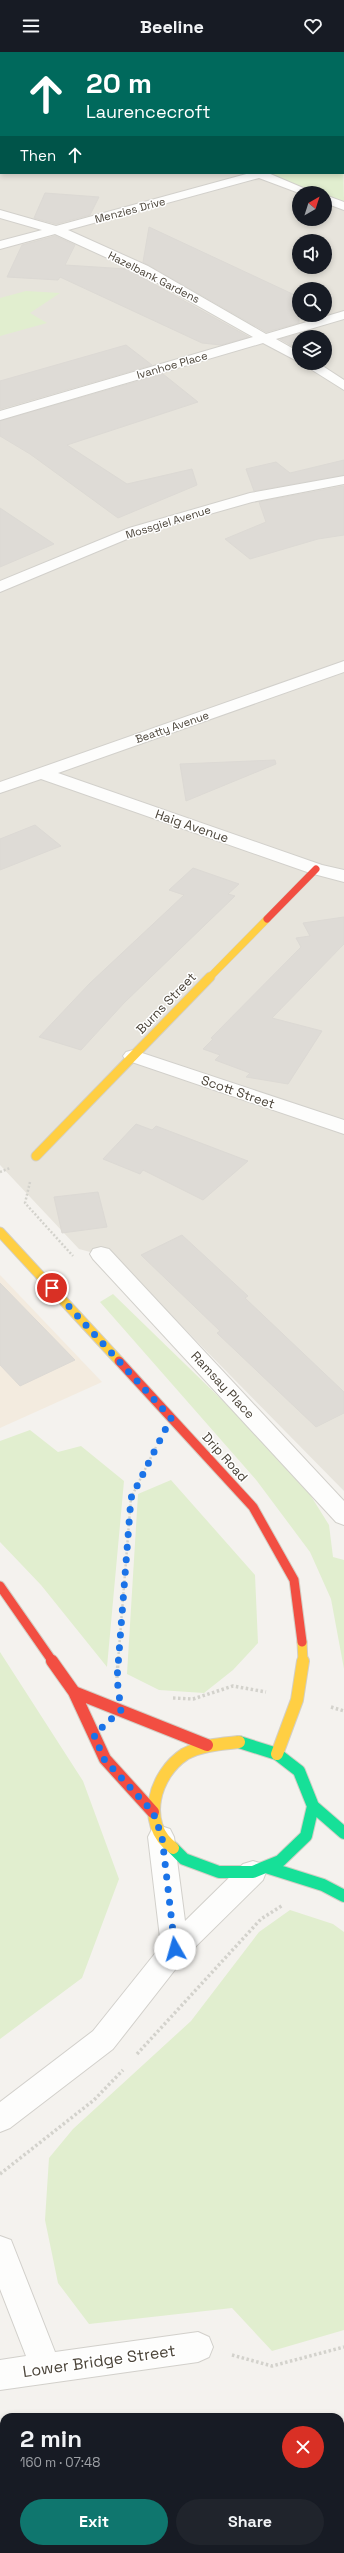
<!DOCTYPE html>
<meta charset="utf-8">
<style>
:root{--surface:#171b24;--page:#20242c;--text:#f1f3f6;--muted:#9ea1a6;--accent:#0f766e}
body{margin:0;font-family:"Space Grotesk",sans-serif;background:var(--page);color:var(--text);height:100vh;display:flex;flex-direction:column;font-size:15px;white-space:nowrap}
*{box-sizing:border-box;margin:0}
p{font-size:13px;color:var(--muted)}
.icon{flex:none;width:22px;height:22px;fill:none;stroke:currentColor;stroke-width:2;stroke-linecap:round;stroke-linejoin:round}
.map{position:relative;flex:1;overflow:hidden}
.drawer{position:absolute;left:0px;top:2361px;width:344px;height:140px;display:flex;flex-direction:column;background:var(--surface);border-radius:12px 12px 0 0;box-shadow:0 2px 6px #0003}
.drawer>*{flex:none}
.top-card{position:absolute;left:0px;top:0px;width:344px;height:122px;box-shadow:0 2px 6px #0003;background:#00695c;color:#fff;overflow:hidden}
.needle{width:26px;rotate:39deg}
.buttons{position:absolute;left:292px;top:134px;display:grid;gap:8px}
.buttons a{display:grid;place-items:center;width:40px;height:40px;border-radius:50%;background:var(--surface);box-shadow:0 2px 6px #0003;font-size:20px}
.pin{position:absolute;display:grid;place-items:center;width:34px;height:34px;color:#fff;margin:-17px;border:2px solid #fff;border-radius:50%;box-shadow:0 1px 4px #0007}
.me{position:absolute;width:44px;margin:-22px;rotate:353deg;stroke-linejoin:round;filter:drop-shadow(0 0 3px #0008)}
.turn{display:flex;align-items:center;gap:14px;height:84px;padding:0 20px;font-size:18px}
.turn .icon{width:52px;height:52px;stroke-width:2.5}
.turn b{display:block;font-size:28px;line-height:34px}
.then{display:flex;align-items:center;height:38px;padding:0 20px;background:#0003;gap:8px;font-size:15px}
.round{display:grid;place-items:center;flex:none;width:42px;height:42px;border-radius:21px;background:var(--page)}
.head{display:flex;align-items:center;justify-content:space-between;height:68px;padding:0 20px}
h1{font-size:24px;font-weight:800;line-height:30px}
.cta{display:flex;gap:8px;margin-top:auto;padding:8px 20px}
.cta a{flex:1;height:46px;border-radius:24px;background:var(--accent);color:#fff;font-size:16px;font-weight:800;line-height:46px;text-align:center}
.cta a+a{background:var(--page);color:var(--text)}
header{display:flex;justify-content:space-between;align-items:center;height:52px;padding:0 20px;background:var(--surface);font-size:18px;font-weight:800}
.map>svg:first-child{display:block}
</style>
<header><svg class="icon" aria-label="menu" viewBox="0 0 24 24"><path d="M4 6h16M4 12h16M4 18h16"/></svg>Beeline<svg class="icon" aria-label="heart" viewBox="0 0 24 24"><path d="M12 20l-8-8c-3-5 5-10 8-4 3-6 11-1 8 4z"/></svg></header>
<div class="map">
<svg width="344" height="2501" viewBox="0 0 344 2501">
<rect width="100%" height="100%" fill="#f4f2ee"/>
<path fill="#e7e4dc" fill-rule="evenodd" d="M 0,27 L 1,121 L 297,121 L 344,145 L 344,1439 L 116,1207 L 79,1197 L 0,1113 ZM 299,141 L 325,141 L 325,167 L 299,167 ZM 299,189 L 325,189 L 325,215 L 299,215 ZM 299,237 L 325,237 L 325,263 L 299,263 ZM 299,285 L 325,285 L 325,311 L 299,311 Z"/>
<path fill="#f3ebdf" d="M 0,1223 L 102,1330 L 0,1376 Z"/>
<path fill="#e1eecf" d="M 343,92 L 344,151 L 325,143 L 325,141 L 319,141 L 265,121 L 343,121 Z
M 26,239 L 60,241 L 30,261 L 47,271 L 0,284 L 0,246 Z
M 113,1242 L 296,1420 L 329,1473 L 333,1505 L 344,1508 L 344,1617 L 331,1547 L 310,1500 L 257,1429 L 100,1250 Z
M 30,1378 L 58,1400 L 81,1394 L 124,1429 L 107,1615 L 41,1533 L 0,1490 L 0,1389 Z
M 171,1428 L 255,1523 L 258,1591 L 233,1618 L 204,1641 L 159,1638 L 127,1622 L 138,1442 Z
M 0,1600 L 83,1729 L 119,1827 L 82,1926 L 0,1987 Z
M 290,1858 L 333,1872 L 344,1880 L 344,2278 L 272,2299 L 232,2256 L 89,2272 L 58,2231 L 45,2168 L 49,2106 L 73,2077 L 191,1969 L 259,1880 Z"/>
<path fill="#e6e3df" d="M 0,2449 L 4,2459 L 4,2497 L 19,2497 L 20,2501 L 0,2501 Z"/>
<path fill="#c0ddf1" d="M 49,0 L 321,0 L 326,1 L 53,1 Z"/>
<path fill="#dedbd6" stroke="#dcd9d4" d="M 45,141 L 99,145 L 90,163 L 56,172 L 34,166 Z
M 149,175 L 299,245 L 299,271 L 266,280 L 143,210 Z
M 55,184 L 75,193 L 65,213 L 127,217 L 249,285 L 221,293 L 202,291 L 60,225 L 58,228 L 7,225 L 22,193 Z
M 299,282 L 299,298 L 280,287 Z
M 126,293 L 152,313 L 0,357 L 0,329 Z
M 163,322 L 198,350 L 67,393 L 127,432 L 192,417 L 197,433 L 118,466 L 30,402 L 0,384 L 0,369 Z
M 344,408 L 344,423 L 254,439 L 246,417 L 276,410 L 290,421 Z
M 344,434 L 344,483 L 318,487 L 250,507 L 225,487 L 266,470 L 259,450 Z
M 0,456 L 54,492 L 0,515 Z
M 275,708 L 276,712 L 186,749 L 180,712 Z
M 35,773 L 61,794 L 0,818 L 0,787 Z
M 193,816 L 239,832 L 228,842 L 235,844 L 124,951 L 81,998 L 39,985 L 89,932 L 184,843 L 169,838 Z
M 344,865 L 344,892 L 272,966 L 322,979 L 288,1032 L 246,1025 L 250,1021 L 215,1008 L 220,1003 L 203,997 L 213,987 L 211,986 L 301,895 L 296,886 L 310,884 L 303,871 Z
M 136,1072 L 152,1078 L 156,1074 L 248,1109 L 203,1148 L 143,1118 L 140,1122 L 103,1107 Z
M 98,1140 L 107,1175 L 62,1181 L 54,1145 Z
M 182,1183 L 248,1244 L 245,1246 L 344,1340 L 344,1361 L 316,1375 L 217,1281 L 220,1279 L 141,1203 Z
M 0,1231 L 75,1308 L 20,1334 L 0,1313 Z"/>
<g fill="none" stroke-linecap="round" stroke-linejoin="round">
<g stroke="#d2d0cb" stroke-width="2">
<path id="street" d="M 0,38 L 1,38 L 1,44 L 0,44 Z
M 250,121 L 268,121 L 315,141 L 299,141 L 259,126 L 68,178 L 148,214 L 266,282 L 344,259 L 344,267 L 276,287 L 299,300 L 299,310 L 263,291 L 0,368 L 0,359 L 253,285 L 138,220 L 55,182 L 0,197 L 0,189 L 42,178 L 0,166 L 0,158 L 56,174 Z
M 325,143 L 344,150 L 344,158 L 325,151 Z
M 301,311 L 318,311 L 344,328 L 344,338 Z
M 344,424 L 344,432 L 252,450 L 139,482 L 0,540 L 0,529 L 129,476 L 250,441 Z
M 344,609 L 344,620 L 58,721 L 322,813 L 344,818 L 344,830 L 310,821 L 41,727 L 0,741 L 0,730 Z
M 133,998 L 344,1068 L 344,1082 L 126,1008 L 123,1004 L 126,1000 Z
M 101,1195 L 109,1197 L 344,1449 L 344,1473 L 336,1470 L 93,1207 L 90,1202 L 93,1197 Z
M 161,1774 L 170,1777 L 174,1785 L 185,1869 L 243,1812 L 253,1809 L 263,1812 L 266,1820 L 263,1828 L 185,1905 L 113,1997 L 10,2076 L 0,2080 L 0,2050 L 93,1979 L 161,1894 L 148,1785 L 152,1777 Z
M 0,2184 L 11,2188 L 55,2300 L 198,2280 L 209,2285 L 213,2295 L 209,2305 L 198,2310 L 0,2338 L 0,2308 L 26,2304 L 0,2237 Z"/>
</g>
<g stroke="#d3cfc5" stroke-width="14">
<path id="fast" d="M 313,1754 L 344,1781
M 173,1796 L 184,1807 L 219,1820 L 253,1820 L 280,1809 L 306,1784 L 313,1754 L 299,1719 L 277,1702 L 239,1690
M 266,1815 L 323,1833 L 344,1844"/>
</g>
<g stroke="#d3cfc5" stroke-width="8">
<path id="slow-far2" d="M 209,926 L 267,867"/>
</g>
<g stroke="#d3cfc5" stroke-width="11">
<path id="slow-far1" d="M 36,1104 L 210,925
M 0,1180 L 119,1309
M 302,1590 L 303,1610"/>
</g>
<g stroke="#d3cfc5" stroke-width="14">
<path id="slow" d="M 277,1702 L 297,1648 L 303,1609
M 173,1796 C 140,1772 154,1722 185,1702 C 201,1693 221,1692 239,1690"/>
</g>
<g stroke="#d3cfc5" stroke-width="8">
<path id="jam-far2" d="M 267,867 L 316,817"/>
</g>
<g stroke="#d3cfc5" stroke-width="11">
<path id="jam-far1" d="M 119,1309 L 253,1455 L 294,1528 L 302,1590
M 0,1534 L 53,1610"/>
</g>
<g stroke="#d3cfc5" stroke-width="14">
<path id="jam" d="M 52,1609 L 74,1640 L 105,1707 L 153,1760
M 74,1640 L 207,1693"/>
</g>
<path stroke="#d3d2cc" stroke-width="2.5" stroke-dasharray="2 2" stroke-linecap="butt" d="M 0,1120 L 10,1116
M 30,1130 L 25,1151 L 73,1204
M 118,1610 L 131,1446 L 156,1395"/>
<path stroke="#d3d2cc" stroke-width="3.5" stroke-dasharray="2.5 2.5" stroke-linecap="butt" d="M 117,1626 L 118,1609
M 173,1646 L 193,1647 L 233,1634 L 266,1640
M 331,1655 L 344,1659
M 137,2002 L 261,1867 L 283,1853
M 0,2122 L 94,2048 L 123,2018
M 232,2303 L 272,2314 L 344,2295"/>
<use href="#street" fill="#fdfdfc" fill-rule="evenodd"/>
<use href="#fast" stroke="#16e098" stroke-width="12"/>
<use href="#slow-far2" stroke="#ffcf43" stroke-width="7"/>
<use href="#slow-far1" stroke="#ffcf43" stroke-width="9"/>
<use href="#slow" stroke="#ffcf43" stroke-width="12"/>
<use href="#jam-far2" stroke="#f24e42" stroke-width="7"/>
<use href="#jam-far1" stroke="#f24e42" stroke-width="9"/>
<use href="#jam" stroke="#f24e42" stroke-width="12"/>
</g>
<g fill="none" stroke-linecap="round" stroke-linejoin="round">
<path stroke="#1a73e8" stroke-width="7" stroke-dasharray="0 12.6" d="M 52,1236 L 171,1366 L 131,1446 L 117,1627 L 121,1658 L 94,1683 L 104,1707 L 153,1760 L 162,1785 L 175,1897"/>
</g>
<g text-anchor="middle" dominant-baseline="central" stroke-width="3" stroke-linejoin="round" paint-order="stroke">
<g font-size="11" fill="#4b4439" stroke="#fff">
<text transform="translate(130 158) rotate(-15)">Menzies Drive</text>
<text transform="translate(154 225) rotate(27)">Hazelbank Gardens</text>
<text transform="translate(172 313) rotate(-16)">Ivanhoe Place</text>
<text transform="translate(168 470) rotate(-17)">Mossgiel Avenue</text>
<text transform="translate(172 675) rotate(-19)">Beatty Avenue</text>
</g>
<g font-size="13" fill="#4b4439" stroke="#fff">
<text transform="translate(192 774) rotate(19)">Haig Avenue</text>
<text transform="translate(166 951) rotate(-46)">Burns Street</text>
<text transform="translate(238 1040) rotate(19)">Scott Street</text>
<text transform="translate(223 1333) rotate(47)">Ramsay Place</text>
<text transform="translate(225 1405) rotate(48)">Drip Road</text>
</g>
<g font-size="16" fill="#4b4439" stroke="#fff">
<text transform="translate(99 2309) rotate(-8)">Lower Bridge Street</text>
</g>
</g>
</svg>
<div class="buttons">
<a><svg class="needle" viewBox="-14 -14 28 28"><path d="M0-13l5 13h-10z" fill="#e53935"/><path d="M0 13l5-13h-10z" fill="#9ea1a6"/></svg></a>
<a><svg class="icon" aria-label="sound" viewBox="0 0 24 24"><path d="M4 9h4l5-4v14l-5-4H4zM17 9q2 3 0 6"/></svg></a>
<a><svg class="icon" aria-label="search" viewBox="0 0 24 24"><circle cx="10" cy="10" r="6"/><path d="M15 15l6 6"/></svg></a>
<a><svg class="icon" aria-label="layers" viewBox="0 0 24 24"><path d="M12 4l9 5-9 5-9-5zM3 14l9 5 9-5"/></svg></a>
</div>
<div class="pin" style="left:52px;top:1236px;background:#d93025"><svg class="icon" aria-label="arrive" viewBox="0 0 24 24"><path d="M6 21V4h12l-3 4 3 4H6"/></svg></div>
<svg class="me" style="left:175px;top:1897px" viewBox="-20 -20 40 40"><circle r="19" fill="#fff"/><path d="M0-13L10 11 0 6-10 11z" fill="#1a73e8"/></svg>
<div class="top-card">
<div class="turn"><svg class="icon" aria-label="ahead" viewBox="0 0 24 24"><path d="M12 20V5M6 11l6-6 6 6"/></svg><div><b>20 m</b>Laurencecroft</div></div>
<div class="then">Then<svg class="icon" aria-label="ahead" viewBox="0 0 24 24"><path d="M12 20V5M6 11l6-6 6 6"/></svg></div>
</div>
<section class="drawer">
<div class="head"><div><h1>2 min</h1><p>160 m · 07:48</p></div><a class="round" style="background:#d93025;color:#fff"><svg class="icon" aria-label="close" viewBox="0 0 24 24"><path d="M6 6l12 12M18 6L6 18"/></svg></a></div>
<div class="cta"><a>Exit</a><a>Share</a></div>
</section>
</div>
